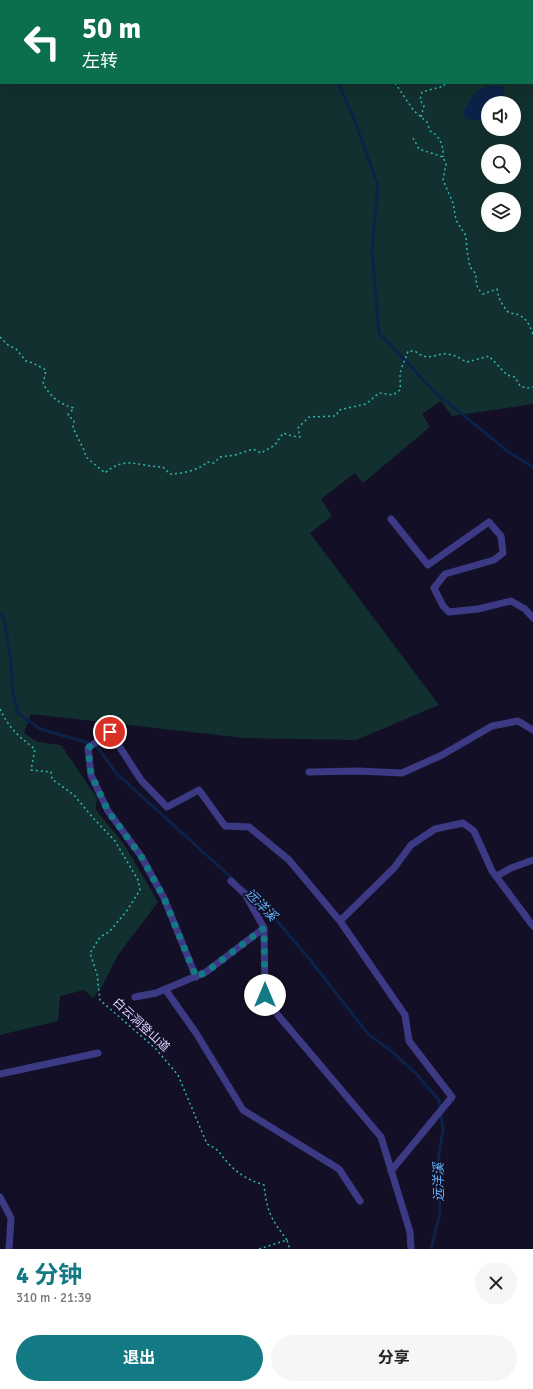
<!DOCTYPE html>
<html lang="zh">
<meta charset="utf-8">
<style>
:root{--surface:#fff;--page:#f6f6f6;--text:#222;--muted:#767676;--accent:#137a85}
body{margin:0;font-family:Signika,"Noto Sans SC",sans-serif;background:var(--page);color:var(--text);height:100vh;display:flex;flex-direction:column;font-size:15px;white-space:nowrap}
*{box-sizing:border-box;margin:0}
p{font-size:13px;color:var(--muted)}
.icon{flex:none;width:22px;height:22px;fill:none;stroke:currentColor;stroke-width:2;stroke-linecap:round;stroke-linejoin:round}
.map{position:relative;height:1249px;overflow:hidden}
.side{display:flex;flex-direction:column;background:var(--surface);flex:1}
.side>*{flex:none}
.top-card{position:absolute;left:0px;top:0px;width:533px;height:84px;box-shadow:0 4px 16px #0002;background:#0b6e4f;color:#fff;overflow:hidden}
.fabs{position:absolute;left:481px;top:96px;display:grid;gap:8px}
.fabs a{display:grid;place-items:center;width:40px;height:40px;border-radius:50%;background:var(--surface);box-shadow:0 4px 16px #0002;font-size:20px}
.pin{position:absolute;display:grid;place-items:center;width:34px;height:34px;color:#fff;margin:-17px;border:2px solid #fff;border-radius:50%;box-shadow:0 1px 4px #0007}
.me{position:absolute;width:44px;margin:-22px;rotate:0deg;stroke-linejoin:round;filter:drop-shadow(0 0 3px #0008)}
.turn{display:flex;align-items:center;gap:14px;height:84px;padding:0 16px;font-size:18px}
.turn .icon{width:52px;height:52px;stroke-width:2.5}
.turn b{display:block;font-size:28px;line-height:34px}
.round{display:grid;place-items:center;flex:none;width:42px;height:42px;border-radius:21px;background:var(--page)}
.summary{display:flex;align-items:center;justify-content:space-between;height:68px;padding:0 16px}
h1{font-size:24px;font-weight:700;line-height:30px;color:var(--accent)}
.cta{display:flex;gap:8px;margin-top:auto;padding:8px 16px}
.cta a{flex:1;height:46px;border-radius:24px;background:var(--accent);color:#fff;font-size:16px;font-weight:700;line-height:46px;text-align:center}
.cta a+a{background:var(--page);color:var(--text)}
.map>svg:first-child{display:block}
</style>
<div class="map">
<svg width="533" height="1249" viewBox="0 0 533 1249">
<rect width="100%" height="100%" fill="#130f26"/>
<path fill="#12302f" fill-rule="evenodd" d="M 0,0 L 533,0 L 533,404 L 452,416 L 441,401 L 422,414 L 430,427 L 363,483 L 355,473 L 321,499 L 332,516 L 310,533 L 439,705 L 356,740 L 244,738 L 31,714 L 24,733 L 38,742 L 61,745 L 97,798 L 96,810 L 124,844 L 158,902 L 118,955 L 103,985 L 93,998 L 84,990 L 60,996 L 58,1021 L 0,1035 ZM 1,1 L 532,1 L 532,83 L 1,83 ZM 488,103 L 514,103 L 514,129 L 488,129 ZM 488,151 L 514,151 L 514,177 L 488,177 ZM 488,199 L 514,199 L 514,225 L 488,225 Z"/>
<path fill="#0c2248" d="M 486,86 L 504,87 L 502,103 L 488,103 L 488,121 L 466,119 L 463,113 L 473,95 Z"/>
<g fill="none" stroke-linecap="round" stroke-linejoin="round">
<path stroke="#0c2248" stroke-width="3" d="M 284,0 L 285,1
M 296,0 L 296,1
M 338,83 L 354,119 L 378,185 L 372,250 L 379,333 L 437,394 L 510,453 L 533,467
M 0,615 L 4,618 L 11,662 L 13,693 L 18,713 L 40,729 L 96,745 L 116,773 L 234,880
M 243,888 L 266,908 L 307,956 L 368,1034 L 395,1054 L 418,1076 L 439,1100 L 443,1130 L 438,1161 L 440,1213 L 431,1249"/>
<path stroke="#2fb8b0" stroke-width="1.5" stroke-dasharray="2 3" stroke-linecap="butt" d="M 496,1 L 496,0
M 532,81 L 533,81
M 395,83 L 414,111 L 427,122 L 430,131 C 440,136 444,146 443,157
M 421,117 L 424,106 L 420,100 L 422,92 L 444,86 L 445,83
M 413,138 L 419,149 L 443,157 L 446,164 L 443,180 L 453,203 L 456,220 L 466,236 L 467,251 L 470,267 L 476,274 C 476,283 476,288 483,294 L 497,289 C 499,300 502,305 509,313 C 524,314 528,321 533,334
M 0,337 L 8,345 L 16,349 L 26,361 L 33,363 L 46,370 L 43,384 C 51,397 59,404 74,408 L 68,415 L 74,421 L 73,428 L 84,450 L 86,457 L 105,473 C 125,455 140,467 163,467 L 170,474 C 181,474 200,470 207,462 L 214,463 L 220,457 L 235,455 L 253,449 L 261,453 L 275,445 L 283,433 L 292,436 L 300,437 L 298,428 L 309,417 L 336,416 L 339,410 L 366,404 L 379,393 L 393,395 L 400,390 C 401,383 399,376 401,370 C 403,363 406,358 408,351 L 415,351 C 430,364 438,350 452,355 C 457,356 462,360 467,362 L 489,356 L 507,375 L 515,377 L 520,386 L 527,388 L 533,387
M 0,709 C 8,727 19,737 35,749 L 31,770 L 51,772 L 52,779 L 74,795 L 94,819 L 115,841 L 138,880 L 140,890 L 126,912 L 109,932 L 100,937 L 90,953 L 97,974 L 100,1000 L 156,1049 L 178,1075 L 207,1144 C 222,1151 219,1154 229,1164 C 239,1175 251,1181 264,1185 C 267,1212 271,1219 287,1240
M 259,1249 L 287,1240 L 290,1249"/>
<path stroke="#3d3a85" stroke-width="7" d="M 391,519 L 428,565 L 489,522 L 501,536 L 503,553 L 494,560 L 445,574 L 434,588 L 443,606 L 449,612 L 478,609 L 511,601 L 525,609 L 533,618
M 309,772 L 358,771 L 402,773 L 442,755 L 492,726 L 518,721 L 533,730
M 497,876 L 511,868 L 533,860
M 231,881 L 245,894 L 264,928
M 340,921 L 394,868 L 411,845 L 435,829 L 463,823 L 474,831 L 492,871 L 533,926
M 196,977 L 164,898 L 141,856 L 108,811 L 91,775 L 88,748 L 110,732 L 141,780 L 167,807 L 199,790 L 225,826 L 249,827 L 289,860 L 340,921 L 405,1015 L 409,1041 L 452,1097 L 391,1171
M 165,989 L 196,1033 L 243,1110 L 339,1169 L 360,1201
M 135,997 L 156,993 L 206,972 L 264,928 L 265,995 L 277,1014 L 381,1137 L 410,1232 L 411,1249
M 0,1074 L 98,1053
M 0,1197 L 11,1218 L 9,1249"/>
</g>
<g fill="none" stroke-linecap="round" stroke-linejoin="round">
<path stroke="#137a85" stroke-width="7" stroke-dasharray="0 12.6" d="M 110,732 L 88,748 L 91,774 L 108,811 L 141,856 L 164,898 L 196,977 L 206,972 L 264,928 L 265,995"/>
</g>
<g text-anchor="middle" dominant-baseline="central" stroke-width="3.5" stroke-linejoin="round" paint-order="stroke">
<g font-size="12" fill="#d9d4ff" stroke="#130f26">
<text transform="translate(141 1025) rotate(43)">白云洞登山道</text>
</g>
<g font-size="13" font-style="italic" fill="#62b6ff" stroke="#130f26">
<text transform="translate(261 905) rotate(45)">远洋溪</text>
<text transform="translate(439 1182) rotate(-91)">远洋溪</text>
</g>
</g>
</svg>
<div class="fabs">
<a><svg class="icon" aria-label="sound" viewBox="0 0 24 24"><path d="M4 9h4l5-4v14l-5-4H4zM17 9q2 3 0 6"/></svg></a>
<a><svg class="icon" aria-label="search" viewBox="0 0 24 24"><circle cx="10" cy="10" r="6"/><path d="M15 15l6 6"/></svg></a>
<a><svg class="icon" aria-label="layers" viewBox="0 0 24 24"><path d="M12 4l9 5-9 5-9-5zM3 14l9 5 9-5"/></svg></a>
</div>
<div class="pin" style="left:110px;top:732px;background:#d93025"><svg class="icon" aria-label="arrive" viewBox="0 0 24 24"><path d="M6 21V4h12l-3 4 3 4H6"/></svg></div>
<svg class="me" style="left:265px;top:995px" viewBox="-20 -20 40 40"><circle r="19" fill="#fff"/><path d="M0-13L10 11 0 6-10 11z" fill="#137a85"/></svg>
<div class="top-card">
<div class="turn"><svg class="icon" aria-label="left" viewBox="0 0 24 24"><path d="M17 20v-9H6M10 6l-5 5 5 5"/></svg><div><b>50 m</b>左转</div></div>
</div>
</div>
<section class="side">
<div class="summary"><div><h1>4 分钟</h1><p>310 m · 21:39</p></div><a class="round"><svg class="icon" aria-label="close" viewBox="0 0 24 24"><path d="M6 6l12 12M18 6L6 18"/></svg></a></div>
<div class="cta"><a>退出</a><a>分享</a></div>
</section>
